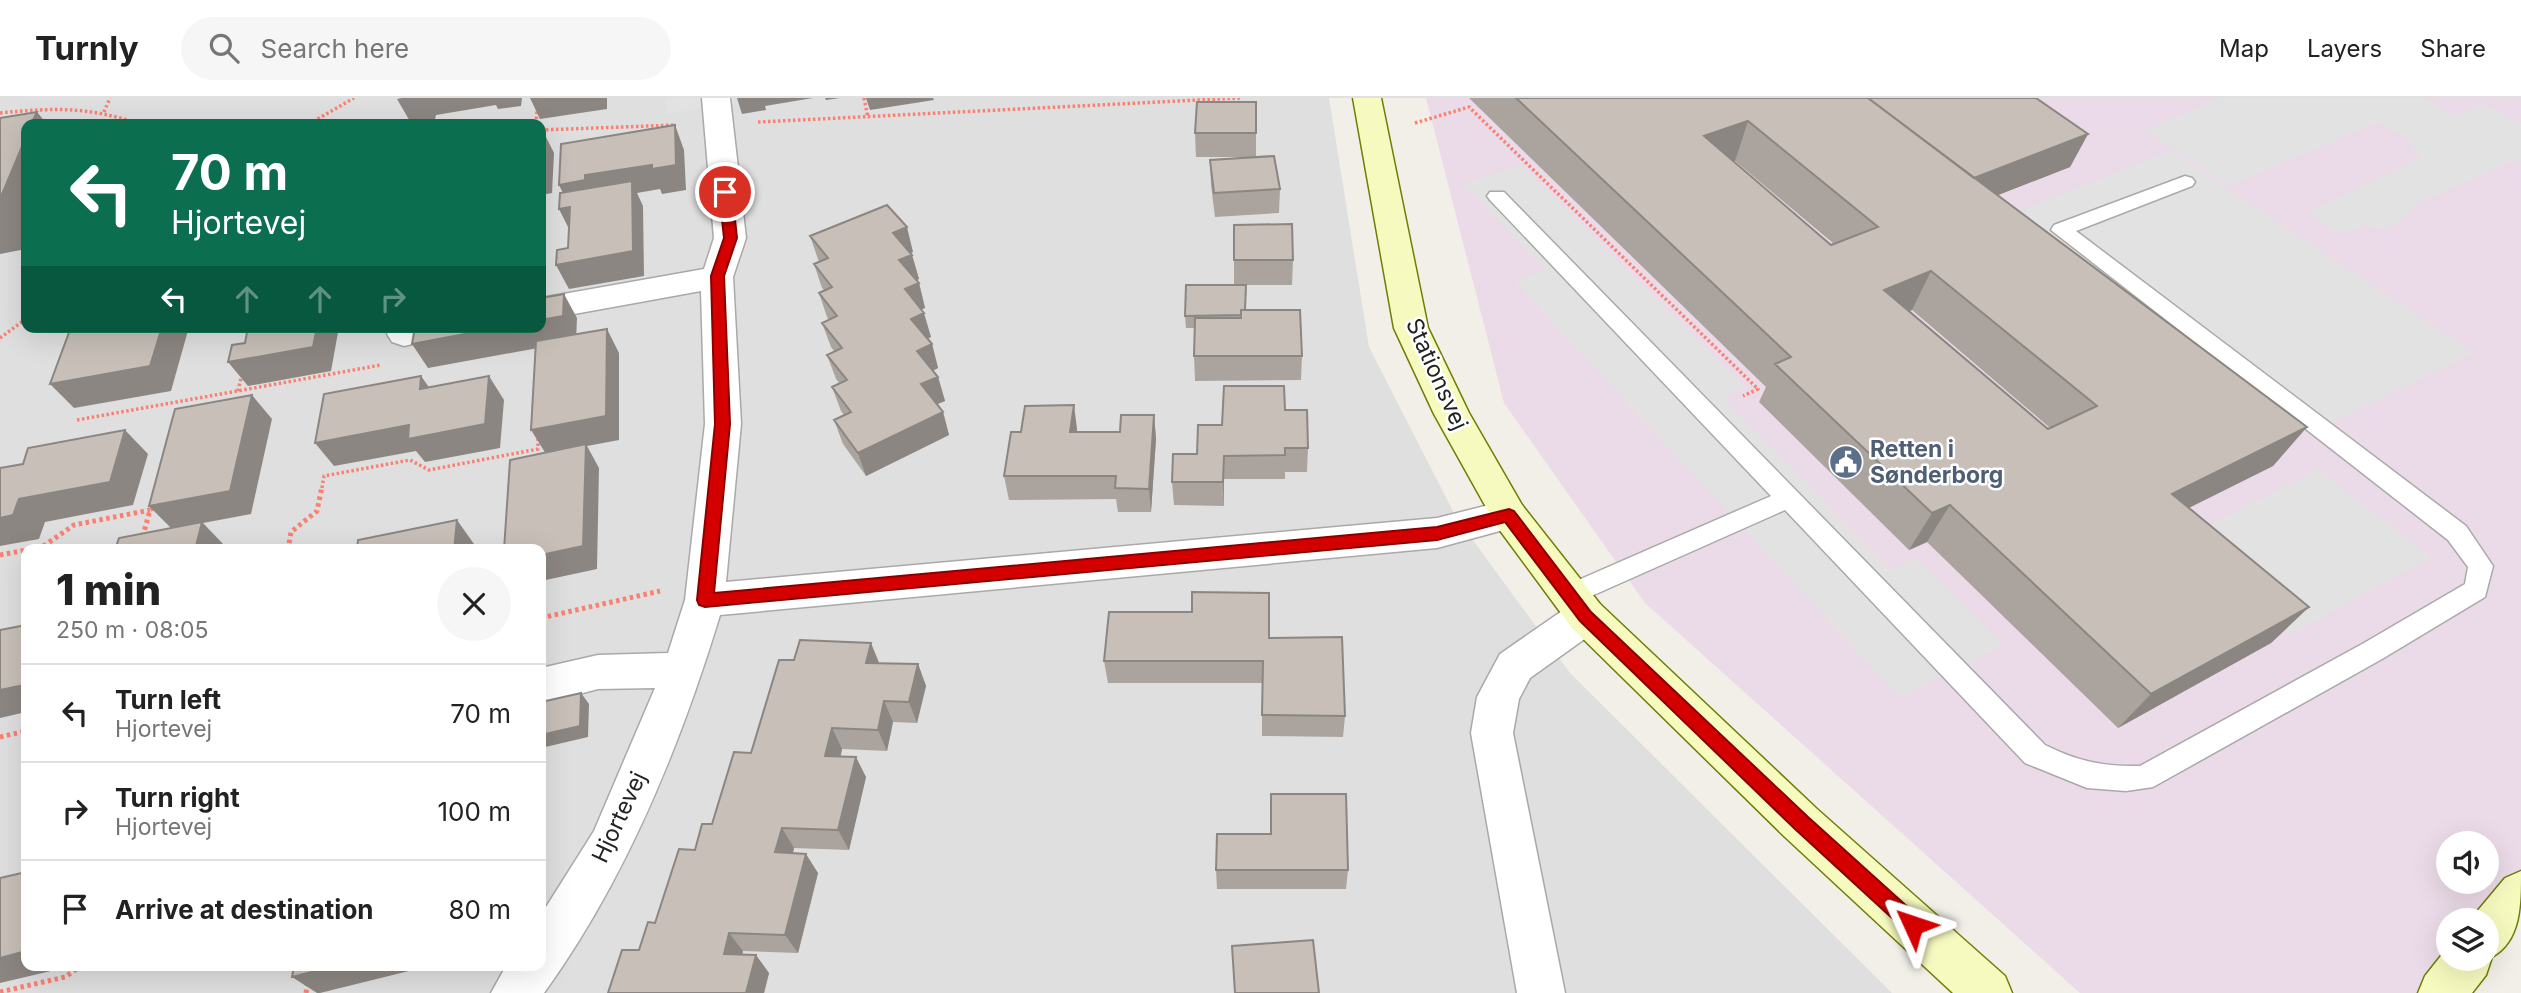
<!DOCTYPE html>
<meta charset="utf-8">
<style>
:root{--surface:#fff;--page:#f6f6f6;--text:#222;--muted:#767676;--line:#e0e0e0}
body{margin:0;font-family:Inter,sans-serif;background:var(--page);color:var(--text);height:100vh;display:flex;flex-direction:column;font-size:26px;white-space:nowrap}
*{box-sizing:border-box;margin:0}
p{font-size:23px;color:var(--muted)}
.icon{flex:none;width:38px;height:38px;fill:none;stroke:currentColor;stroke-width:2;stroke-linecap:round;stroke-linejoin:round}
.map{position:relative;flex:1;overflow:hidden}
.details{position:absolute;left:21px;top:446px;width:525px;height:427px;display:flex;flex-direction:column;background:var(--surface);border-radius:14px;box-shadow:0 7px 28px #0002}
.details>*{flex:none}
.guide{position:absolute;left:21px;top:21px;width:525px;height:214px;border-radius:14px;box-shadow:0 7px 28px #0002;background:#0b6e4f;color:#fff;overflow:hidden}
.buttons{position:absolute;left:2436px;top:733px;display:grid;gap:14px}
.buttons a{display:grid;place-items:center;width:63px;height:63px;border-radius:50%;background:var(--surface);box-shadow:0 7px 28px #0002;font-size:35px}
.pin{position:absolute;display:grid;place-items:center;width:60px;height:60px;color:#fff;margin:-30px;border:4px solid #fff;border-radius:50%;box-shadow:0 2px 7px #0007}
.me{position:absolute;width:77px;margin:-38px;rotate:312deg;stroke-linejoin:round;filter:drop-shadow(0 0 5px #0008)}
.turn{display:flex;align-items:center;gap:24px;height:147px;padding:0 35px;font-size:32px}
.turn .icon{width:91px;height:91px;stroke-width:2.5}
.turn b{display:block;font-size:49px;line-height:60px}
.lanes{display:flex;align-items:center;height:66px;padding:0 35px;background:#0003;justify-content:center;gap:35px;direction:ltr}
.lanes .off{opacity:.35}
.round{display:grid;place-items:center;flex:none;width:74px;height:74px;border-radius:37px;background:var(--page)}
.summary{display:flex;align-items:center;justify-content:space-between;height:119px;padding:0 35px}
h1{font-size:42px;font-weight:800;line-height:52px}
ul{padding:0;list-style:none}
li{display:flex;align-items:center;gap:21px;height:98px;padding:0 35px;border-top:2px solid var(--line)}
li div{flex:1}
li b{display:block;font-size:26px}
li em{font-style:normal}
header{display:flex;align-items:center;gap:42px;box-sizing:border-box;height:98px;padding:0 35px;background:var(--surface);border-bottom:2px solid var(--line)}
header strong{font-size:33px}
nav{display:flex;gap:38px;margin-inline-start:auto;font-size:24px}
.search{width:490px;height:63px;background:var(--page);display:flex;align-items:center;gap:18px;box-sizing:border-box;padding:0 24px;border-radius:38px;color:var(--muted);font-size:26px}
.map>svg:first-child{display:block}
</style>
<header>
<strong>Turnly</strong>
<div class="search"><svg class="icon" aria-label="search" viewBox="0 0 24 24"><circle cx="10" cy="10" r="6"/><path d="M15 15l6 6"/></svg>Search here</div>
<nav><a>Map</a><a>Layers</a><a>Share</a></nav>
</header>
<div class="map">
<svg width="2521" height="895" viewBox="0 0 2521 895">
<rect width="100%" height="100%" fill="#f2efe9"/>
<path fill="#e0dfdf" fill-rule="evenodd" d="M 0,0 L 1329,0 L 1369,249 L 1456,419 L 1570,575 L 1892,895 L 0,895 ZM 26,26 L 541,26 L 541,229 L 26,229 ZM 26,452 L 541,452 L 541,868 L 26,868 Z"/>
<path fill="#ebdbe8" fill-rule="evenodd" d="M 1426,0 L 2521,0 L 2521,774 L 2483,822 L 2448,822 L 2448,861 L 2426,895 L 2080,895 L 1645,505 L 1504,305 ZM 2448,746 L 2487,746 L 2487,784 L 2448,784 Z"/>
<path fill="#e2e2e2" d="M 666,0 L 735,0 L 736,5 L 666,16 Z
M 2219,0 L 2422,0 L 2456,18 L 2483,5 L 2521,26 L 2521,63 L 2510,64 L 2418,105 L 2400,123 L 2381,132 L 2363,127 L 2342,137 L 2307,114 L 2420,61 L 2407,40 L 2378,24 L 2230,88 L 2145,32 Z
M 2171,53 L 2473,255 L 2306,337 L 2014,115 Z
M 1521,67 L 1746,290 L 1722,300 L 1891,472 L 1916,460 L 2004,547 L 1900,600 L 1515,184 L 1546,172 L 1463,86 Z
M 2318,372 L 2431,459 L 2290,537 L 2179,442 Z"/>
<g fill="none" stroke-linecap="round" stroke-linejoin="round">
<g stroke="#a9a9a9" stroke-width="3">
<path id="lane" d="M 2185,78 L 2192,80 L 2195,84 L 2192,88 L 2076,133 L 2466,428 L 2493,468 L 2485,499 L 2382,561 L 2153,689 L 2126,693 L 2087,690 L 2025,665 L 1785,412 L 1578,504 L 1569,507 L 1560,504 L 1556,497 L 1560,490 L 1771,398 L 1490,102 L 1487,98 L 1490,94 L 1504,94 L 2045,647 C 2077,663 2104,669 2140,668 L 2364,545 L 2465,486 L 2468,469 L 2448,442 L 2051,132 L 2054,127 Z"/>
</g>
<g stroke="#a9a9a9" stroke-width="3">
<path id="street" d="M 702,0 L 730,0 L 746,140 L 733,179 L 741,326 L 726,484 L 1437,420 L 1509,402 L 1522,407 L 1528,417 L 1522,427 L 1437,450 L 720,517 C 680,649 625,783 544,895 L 491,895 L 506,868 L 541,868 L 541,817 L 594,733 L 655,590 L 598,591 L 541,606 L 541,570 L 598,557 L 668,555 L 685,502 L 705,326 L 701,193 L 541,222 L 541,200 L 704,171 L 714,140 Z
M 391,229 L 456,229 L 451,237 L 404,248 L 392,244 L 387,236 Z
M 1586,502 L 1600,506 L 1606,518 L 1600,530 L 1530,580 L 1519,601 L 1513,635 L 1565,895 L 1517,895 L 1471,635 L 1477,599 L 1500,556 L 1572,506 Z"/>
</g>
<g stroke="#707d05" stroke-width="3">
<path id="secondary" d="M 1353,0 L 1381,0 L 1428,230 L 1469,315 L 1522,407 L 1600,506 L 1817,711 L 2005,878 L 2012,895 L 1953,895 L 1785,739 L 1572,530 L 1496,427 L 1434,316 L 1394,230 Z
M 2521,773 C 2521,807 2521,843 2492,859 L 2486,877 L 2472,895 L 2418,895 L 2425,878 L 2448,849 L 2448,861 L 2487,861 L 2487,822 L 2470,822 L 2505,780 Z"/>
</g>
<path stroke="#fa8072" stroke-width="3.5" stroke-dasharray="2.5 2.5" stroke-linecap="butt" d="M 864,0 L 868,20
M 104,14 L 110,0
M 0,15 C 53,10 87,8 139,26
M 758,24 L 1240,0
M 1415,25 L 1469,9 L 1758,291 L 1743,298
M 309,26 L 354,0
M 536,26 L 538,0
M 541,32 L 676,27
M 0,240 L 26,221
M 238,293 L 242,276
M 77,322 L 381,267
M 322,390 L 324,378 L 410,362 L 429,372 L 538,351 L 538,340"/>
<path stroke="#fa8072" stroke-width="5" stroke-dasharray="3.5 3.5" stroke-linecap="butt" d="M 30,452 L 42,449 L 74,427 L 150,412
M 139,452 L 150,412 L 156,408
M 288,452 L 291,434 L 317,413 L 322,389
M 0,457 L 26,452
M 541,520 L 660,493
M 0,639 L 26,633
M 0,894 L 65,879 L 81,868
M 306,895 L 308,883"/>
<use href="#lane" fill="#fff" fill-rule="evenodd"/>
<use href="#street" fill="#fff" fill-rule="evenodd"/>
<use href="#secondary" fill="#f7fabf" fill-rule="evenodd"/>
</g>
<path fill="#aba49e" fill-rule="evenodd" d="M 1469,0 L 2036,0 L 2088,36 L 2070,69 L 1997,97 L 2307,329 L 2273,368 L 2189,410 L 2309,509 L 2271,545 L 2118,630 L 1927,444 L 1909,452 L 1759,304 L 1766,289 ZM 1733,63 L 1735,63 L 1834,146 L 1831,147 ZM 1912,212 L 2050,330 L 2048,331 L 1910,213 Z
M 1256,4 L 1256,59 L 1196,59 L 1195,35 Z
M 1210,62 L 1280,91 L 1279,115 L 1215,119 L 1211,87 Z
M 810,138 L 913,154 L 911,155 L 912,157 L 919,181 L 916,182 L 919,185 L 925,210 L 921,211 L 931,239 L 927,241 L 932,246 L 938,270 L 933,273 L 938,279 L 945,303 L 937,306 L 943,314 L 949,337 L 866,378 L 843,346 L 834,322 L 844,317 L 841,313 L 832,289 L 840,286 L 836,281 L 827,257 L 834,253 L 831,249 L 822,225 L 829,222 L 827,219 L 819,195 L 824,192 L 822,190 L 814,166 L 819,164 Z
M 1234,162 L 1293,162 L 1292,187 L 1234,187 Z
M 1246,212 L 1302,258 L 1301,282 L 1195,283 L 1194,258 L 1195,230 L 1186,230 L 1185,218 Z
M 1285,312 L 1308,350 L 1307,374 L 1285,374 L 1285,381 L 1224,381 L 1224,408 L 1174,407 L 1172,384 L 1222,327 Z
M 1154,317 L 1156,341 L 1151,414 L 1118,414 L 1116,401 L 1009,402 L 1004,378 L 1021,334 L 1077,331 L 1077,334 L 1120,334 Z
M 1269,540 L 1345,618 L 1343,639 L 1262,638 L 1262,585 L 1108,585 L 1104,563 Z
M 879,565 L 918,566 L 926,588 L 917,625 L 893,624 L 887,653 L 842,651 L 841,658 L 866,679 L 849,752 L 794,750 L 793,755 L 818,775 L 798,855 L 743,853 L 742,857 L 769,875 L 764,895 L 608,895 L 639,852 L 695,752 L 712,726 L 751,655 Z
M 1216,772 L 1348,772 L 1346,791 L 1217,791 Z"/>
<path fill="#8b8681" d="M 402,0 L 522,0 L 521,8 L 498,11 L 496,7 L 436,17 L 435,21 L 411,25 L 397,1 Z
M 530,0 L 607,0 L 607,11 L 540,21 Z
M 737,0 L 813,0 L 765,8 L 766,12 L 742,16 Z
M 825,0 L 840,0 L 826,2 Z
M 866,0 L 933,0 L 934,2 L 870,12 Z
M 37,14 L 47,26 L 31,26 Z
M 1748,23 L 1735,63 L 1692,78 L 1704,38 Z
M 675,27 L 684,52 L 686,92 L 662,96 L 660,91 L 637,95 L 643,108 L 644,178 L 569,191 L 556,167 L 633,153 L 571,135 L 559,111 L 570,109 L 559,87 Z
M 542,31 L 554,55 L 552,95 L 541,97 L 541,60 Z
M 2088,36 L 2070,69 L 1950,116 L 1966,82 Z
M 26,39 L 26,151 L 0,156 L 0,101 Z
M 907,129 L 913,154 L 900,159 L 893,135 Z
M 912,157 L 919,181 L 906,187 L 899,162 Z
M 1931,173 L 1912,212 L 1866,231 L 1884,192 Z
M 919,185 L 925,210 L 911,216 L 905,191 Z
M 564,196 L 577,220 L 576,243 L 428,270 L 412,246 L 502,229 L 541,229 L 541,222 Z
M 924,215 L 931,239 L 917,245 L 911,221 Z
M 162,229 L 189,229 L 171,293 L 74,310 L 50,286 Z
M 317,229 L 339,229 L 331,273 L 248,288 L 228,264 Z
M 607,231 L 619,255 L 619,342 L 587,348 L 599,370 L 597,471 L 541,483 L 541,457 L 546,356 L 531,332 Z
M 932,246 L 938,270 L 924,277 L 917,253 Z
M 421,278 L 438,302 L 420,291 Z
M 489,278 L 504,302 L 500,350 L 425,364 L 416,353 L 334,368 L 315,345 Z
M 938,279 L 945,303 L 928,310 L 921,286 Z
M 252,297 L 272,321 L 251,416 L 203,425 L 224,447 L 223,452 L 195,452 L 172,431 L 149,408 Z
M 1074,307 L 1077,331 L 1074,358 L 1070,334 Z
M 943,314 L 949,337 L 866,378 L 858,355 Z
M 1154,317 L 1156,341 L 1151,414 L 1149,391 Z
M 2307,329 L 2273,368 L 2142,433 L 2172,396 Z
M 125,332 L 148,356 L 133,407 L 45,424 L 39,441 L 0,448 L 0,420 L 19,401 Z
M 1224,358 L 1224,408 L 1223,384 Z
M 1950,407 L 1927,444 L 1909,452 L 1932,415 Z
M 457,422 L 474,446 L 474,452 L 454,452 Z
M 2309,509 L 2271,545 L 2118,630 L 2151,596 Z
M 871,545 L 880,567 L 866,565 Z
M 918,566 L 926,588 L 917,625 L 909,604 Z
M 26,579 L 26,614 L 0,620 L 0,592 Z
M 581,595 L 589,606 L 588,639 L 541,650 L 541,637 Z
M 884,603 L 893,624 L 887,653 L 878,632 Z
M 832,630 L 842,651 L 835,678 L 825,658 Z
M 856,659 L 866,679 L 849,752 L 838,732 Z
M 782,730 L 794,750 L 788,774 L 775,754 Z
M 806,756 L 818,775 L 798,855 L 785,837 Z
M 729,835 L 743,853 L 738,873 L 724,856 Z
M 26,853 L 26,868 L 68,869 L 0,885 L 0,860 Z
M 756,857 L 769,875 L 764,895 L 746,895 Z
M 335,868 L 417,868 L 417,871 L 320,895 L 317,895 L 292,879 Z"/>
<path fill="#c7bfb8" stroke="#8b8681" stroke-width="2" fill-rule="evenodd" d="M 1516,0 L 1868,0 L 2307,329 L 2172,396 L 2309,509 L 2151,596 L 1950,407 L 1932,415 L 1775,266 L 1791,259 ZM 1748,23 L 1878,129 L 1831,147 L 1704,38 ZM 1931,173 L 2097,308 L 2048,331 L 1884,192 Z
M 1868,0 L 2036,0 L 2088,36 L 1974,80 Z
M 1197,4 L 1256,4 L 1256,35 L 1195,35 Z
M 37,14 L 31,26 L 26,26 L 26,39 L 0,101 L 0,20 Z
M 675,27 L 676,67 L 652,71 L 652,67 L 585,77 L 585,82 L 559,87 L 561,46 Z
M 541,31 L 542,31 L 541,60 Z
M 1274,58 L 1280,91 L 1214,95 L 1210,62 Z
M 632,83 L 633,153 L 556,167 L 557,152 L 568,150 L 570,109 L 559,111 L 560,95 Z
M 887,107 L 907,129 L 893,135 L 912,157 L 899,162 L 919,185 L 905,191 L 924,215 L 911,221 L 932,246 L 917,253 L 938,279 L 921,286 L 943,314 L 858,355 L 834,322 L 851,314 L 832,289 L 847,282 L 827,257 L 842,250 L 822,225 L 837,218 L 819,195 L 832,189 L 814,166 L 828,160 L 810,138 Z
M 1292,126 L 1293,162 L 1234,162 L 1234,127 Z
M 1186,187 L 1246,187 L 1245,212 L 1241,212 L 1241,217 L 1185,218 Z
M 564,196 L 563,218 L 541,222 L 541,200 Z
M 1241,212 L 1300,212 L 1302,258 L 1194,258 L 1195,220 L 1241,220 Z
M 71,229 L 162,229 L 150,268 L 50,286 Z
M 248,229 L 317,229 L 313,249 L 228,264 L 232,247 L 245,245 Z
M 415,229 L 502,229 L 412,246 Z
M 607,231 L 606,318 L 531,332 L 536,243 Z
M 421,278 L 420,291 L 489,278 L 485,326 L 408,341 L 409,327 L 315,345 L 324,296 Z
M 1224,288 L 1284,288 L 1285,312 L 1307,312 L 1308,350 L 1285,350 L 1285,357 L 1224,358 L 1223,384 L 1172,384 L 1173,356 L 1197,356 L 1198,327 L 1222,327 Z
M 252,297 L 230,393 L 149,408 L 175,311 Z
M 1074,307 L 1070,334 L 1120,334 L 1121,317 L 1154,317 L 1149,391 L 1115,390 L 1116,378 L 1004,378 L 1011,334 L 1021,334 L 1025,308 Z
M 125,332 L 110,384 L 19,401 L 13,417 L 0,420 L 0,370 L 23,366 L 28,350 Z
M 586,346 L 583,448 L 541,457 L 541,452 L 504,452 L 510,362 Z
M 457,422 L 454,452 L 357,452 L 358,442 Z
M 202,424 L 195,452 L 115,452 L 119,440 Z
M 1192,494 L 1269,495 L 1269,540 L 1342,539 L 1345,618 L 1262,617 L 1263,563 L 1104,563 L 1109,514 L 1192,514 Z
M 26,527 L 26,579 L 24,587 L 0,592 L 0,532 Z
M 800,542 L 871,545 L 866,565 L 918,566 L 909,604 L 884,603 L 878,632 L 832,630 L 825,658 L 856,659 L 838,732 L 782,730 L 775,754 L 806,756 L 785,837 L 729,835 L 724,856 L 756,857 L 746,895 L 608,895 L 622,852 L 639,852 L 648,824 L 655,825 L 679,751 L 695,752 L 702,726 L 712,726 L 734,654 L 751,655 L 779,562 L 794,562 Z
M 581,595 L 580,628 L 541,637 L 541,604 Z
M 1271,696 L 1346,696 L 1348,772 L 1216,772 L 1217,736 L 1271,736 Z
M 26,774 L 26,853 L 0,860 L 0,780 Z
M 1313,842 L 1319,895 L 1235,895 L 1232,848 Z
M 294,868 L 335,868 L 292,879 Z"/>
<path fill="#d40000" stroke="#8a0000" stroke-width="2" d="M 725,90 L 732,94 L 737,140 L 724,178 L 730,326 L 714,495 L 1437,429 L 1509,411 L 1514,413 L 1591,514 L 1808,719 L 1920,820 L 1923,827 L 1920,833 L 1913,836 L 1906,833 L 1795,731 L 1580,523 L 1505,424 L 1437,442 L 705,509 L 699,507 L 697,502 L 715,326 L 711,178 L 724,140 L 719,94 Z"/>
<defs>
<g id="civic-disc" transform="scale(1.75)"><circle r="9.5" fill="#5c6f8a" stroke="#fff"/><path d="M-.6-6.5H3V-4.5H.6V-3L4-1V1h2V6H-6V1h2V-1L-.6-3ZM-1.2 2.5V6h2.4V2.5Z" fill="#fff"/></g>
</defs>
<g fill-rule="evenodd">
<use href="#civic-disc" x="1846" y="364"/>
</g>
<g text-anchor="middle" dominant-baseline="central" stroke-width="5" stroke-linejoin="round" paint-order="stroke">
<g font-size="23" fill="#222" stroke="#fff">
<text transform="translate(1437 276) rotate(66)">Stationsvej</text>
<text transform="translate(619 719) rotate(-65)">Hjortevej</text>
</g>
<g font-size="23" font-weight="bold" fill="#4e5e75" stroke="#fff" text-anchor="start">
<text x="1870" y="351">Retten i<tspan x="1870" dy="26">Sønderborg</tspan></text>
</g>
</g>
</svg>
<div class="buttons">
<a><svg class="icon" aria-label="sound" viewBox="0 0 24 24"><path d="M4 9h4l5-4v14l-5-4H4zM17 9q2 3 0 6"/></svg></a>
<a><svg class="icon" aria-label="layers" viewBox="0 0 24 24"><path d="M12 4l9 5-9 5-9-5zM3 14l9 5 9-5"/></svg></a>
</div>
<div class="pin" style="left:725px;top:94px;background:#d93025"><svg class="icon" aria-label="arrive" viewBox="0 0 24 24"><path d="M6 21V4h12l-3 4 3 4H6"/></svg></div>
<svg class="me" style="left:1913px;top:827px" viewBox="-20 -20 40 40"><path d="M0-17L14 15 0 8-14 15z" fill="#d40000" stroke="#fff" stroke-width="4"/></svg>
<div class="guide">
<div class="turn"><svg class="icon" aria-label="left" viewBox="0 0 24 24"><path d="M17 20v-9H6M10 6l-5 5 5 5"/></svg><div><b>70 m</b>Hjortevej</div></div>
<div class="lanes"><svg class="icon" aria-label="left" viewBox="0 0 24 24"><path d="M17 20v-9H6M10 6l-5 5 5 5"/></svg><svg class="icon off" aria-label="ahead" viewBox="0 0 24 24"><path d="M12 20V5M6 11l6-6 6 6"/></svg><svg class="icon off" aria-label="ahead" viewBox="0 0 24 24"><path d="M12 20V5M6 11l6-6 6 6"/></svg><svg class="icon off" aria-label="right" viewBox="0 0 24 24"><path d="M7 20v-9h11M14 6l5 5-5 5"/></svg></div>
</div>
<section class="details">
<div class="summary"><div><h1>1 min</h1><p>250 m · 08:05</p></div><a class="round"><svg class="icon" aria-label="close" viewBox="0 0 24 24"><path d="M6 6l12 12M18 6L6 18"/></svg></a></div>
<ul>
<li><svg class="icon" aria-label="left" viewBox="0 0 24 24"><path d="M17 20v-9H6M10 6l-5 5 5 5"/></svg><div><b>Turn left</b><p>Hjortevej</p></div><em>70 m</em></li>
<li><svg class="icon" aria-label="right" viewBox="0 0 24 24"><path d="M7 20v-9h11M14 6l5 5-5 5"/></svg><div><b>Turn right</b><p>Hjortevej</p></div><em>100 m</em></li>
<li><svg class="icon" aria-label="arrive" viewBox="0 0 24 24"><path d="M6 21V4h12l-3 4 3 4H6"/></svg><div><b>Arrive at destination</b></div><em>80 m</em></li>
</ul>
</section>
</div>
